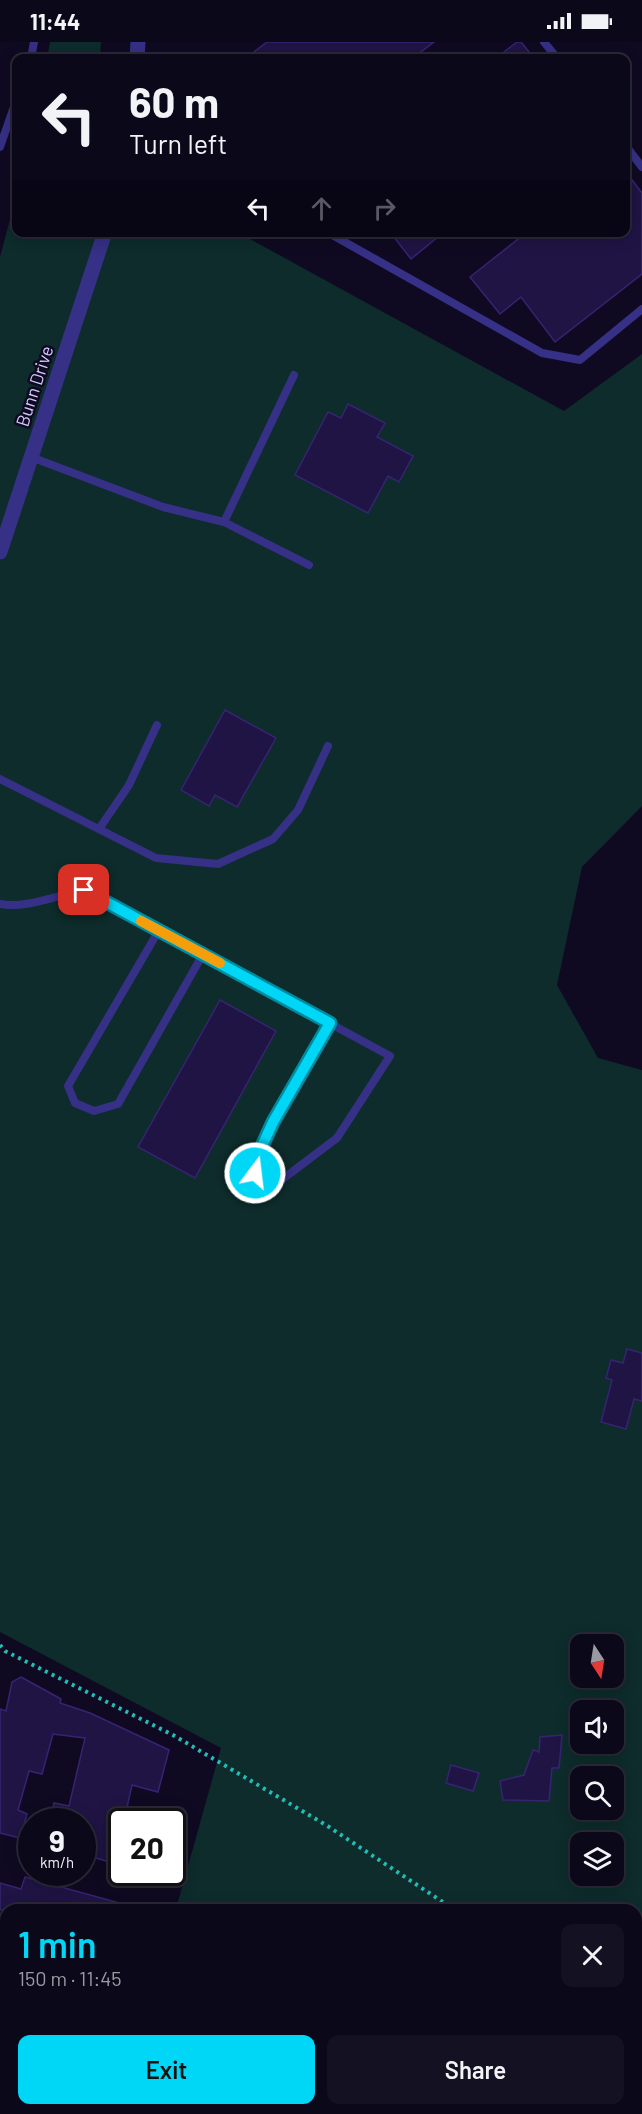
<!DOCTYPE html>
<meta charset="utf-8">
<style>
:root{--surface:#0b0819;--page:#141122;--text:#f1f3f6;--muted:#9a9aa2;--line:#2b2938;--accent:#00d6f6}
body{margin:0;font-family:Barlow,sans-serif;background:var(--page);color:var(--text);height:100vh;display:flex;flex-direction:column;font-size:22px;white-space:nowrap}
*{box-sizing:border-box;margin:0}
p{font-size:20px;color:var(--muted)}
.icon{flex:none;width:33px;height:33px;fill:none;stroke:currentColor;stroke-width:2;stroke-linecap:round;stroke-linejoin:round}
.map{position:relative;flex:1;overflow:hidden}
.sheet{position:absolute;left:0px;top:1862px;width:642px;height:212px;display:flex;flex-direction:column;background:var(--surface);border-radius:18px 18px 0 0;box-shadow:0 3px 15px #0003,0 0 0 2px var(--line)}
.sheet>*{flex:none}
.top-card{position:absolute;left:12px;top:12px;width:618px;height:183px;border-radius:12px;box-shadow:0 3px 15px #0003,0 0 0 2px var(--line);background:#0b0819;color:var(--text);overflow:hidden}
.needle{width:39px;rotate:168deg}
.controls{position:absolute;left:570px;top:1592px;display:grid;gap:12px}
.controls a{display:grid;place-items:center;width:54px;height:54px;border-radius:12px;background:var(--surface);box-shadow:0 3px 15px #0003,0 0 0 2px var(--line);font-size:30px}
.speed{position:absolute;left:18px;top:1766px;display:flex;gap:12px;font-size:30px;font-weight:700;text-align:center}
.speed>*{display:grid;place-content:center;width:78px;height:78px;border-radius:50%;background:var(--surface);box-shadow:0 3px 15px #0003,0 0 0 2px var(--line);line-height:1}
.speed small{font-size:15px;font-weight:400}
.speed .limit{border:3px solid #111;border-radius:9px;background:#fff;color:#111}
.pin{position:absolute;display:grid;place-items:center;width:51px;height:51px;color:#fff;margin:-26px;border-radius:12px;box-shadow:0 3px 9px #0006}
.me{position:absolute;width:66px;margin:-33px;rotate:15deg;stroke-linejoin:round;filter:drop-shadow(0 0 4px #0008)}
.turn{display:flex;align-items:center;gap:21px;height:126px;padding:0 18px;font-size:27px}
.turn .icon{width:78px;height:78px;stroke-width:2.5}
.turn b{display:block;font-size:42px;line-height:51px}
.lanes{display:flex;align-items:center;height:57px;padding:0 18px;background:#0003;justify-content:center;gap:30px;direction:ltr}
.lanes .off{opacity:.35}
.round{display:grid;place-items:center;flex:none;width:63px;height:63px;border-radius:12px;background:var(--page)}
.head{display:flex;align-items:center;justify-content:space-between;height:102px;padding:0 18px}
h1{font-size:36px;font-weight:600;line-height:45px;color:var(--accent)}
.button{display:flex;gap:12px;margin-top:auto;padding:12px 18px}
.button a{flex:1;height:69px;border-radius:12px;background:var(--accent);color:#111;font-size:24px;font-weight:600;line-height:69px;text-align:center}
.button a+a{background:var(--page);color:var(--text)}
.status{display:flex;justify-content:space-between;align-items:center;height:42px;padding:0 30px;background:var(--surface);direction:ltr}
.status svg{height:16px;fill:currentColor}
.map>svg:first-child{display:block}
</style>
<div class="status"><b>11:44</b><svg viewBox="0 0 49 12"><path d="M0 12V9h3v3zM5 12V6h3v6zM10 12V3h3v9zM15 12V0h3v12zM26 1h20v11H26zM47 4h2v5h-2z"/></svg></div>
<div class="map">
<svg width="642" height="2072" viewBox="0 0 642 2072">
<rect width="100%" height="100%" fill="#0f0a21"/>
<path fill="#0d2c2b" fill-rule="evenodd" d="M 50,0 L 101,0 L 100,16 L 47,16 Z
M 16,155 L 16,190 L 239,191 L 564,369 L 642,312 L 642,764 L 582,825 L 557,943 L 598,1016 L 642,1028 L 642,2072 L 0,2072 L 0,2014 L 6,2016 L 6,2067 L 636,2067 L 636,1868 L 176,1867 L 221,1706 L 0,1590 L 0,215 ZM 580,1602 L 614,1602 L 614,1635 L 580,1635 ZM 580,1668 L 614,1668 L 614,1701 L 580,1701 ZM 580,1734 L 614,1734 L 614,1767 L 580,1767 ZM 580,1800 L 614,1800 L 614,1833 L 580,1833 Z"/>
<path fill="#1f1444" stroke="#362473" stroke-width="1.5" d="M 267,0 L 434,0 L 413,16 L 246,16 Z
M 517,0 L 521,0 L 534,16 L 496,16 Z
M 626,130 L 642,151 L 642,232 L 555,300 L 521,255 L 500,272 L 470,235 L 527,190 L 626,190 Z
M 390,190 L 444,190 L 411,217 Z
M 348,362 L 385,381 L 377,395 L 413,414 L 399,440 L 388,434 L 368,471 L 295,433 L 328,370 L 341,376 Z
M 225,668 L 276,696 L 237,765 L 215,753 L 209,764 L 181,748 Z
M 220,958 L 276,989 L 195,1136 L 138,1105 Z
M 627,1307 L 642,1311 L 642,1359 L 634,1357 L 626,1387 L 601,1380 L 612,1338 L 606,1336 L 611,1318 L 623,1321 Z
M 21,1635 L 61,1657 L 60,1661 L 90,1671 L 169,1708 L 158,1750 L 132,1743 L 124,1779 L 122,1779 L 122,1794 L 116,1822 L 82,1812 L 82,1779 L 50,1779 L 54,1761 L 69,1764 L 85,1696 L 53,1692 L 42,1732 L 29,1729 L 18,1768 L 27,1772 L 20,1796 L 0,1791 L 0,1667 L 6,1669 L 12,1640 Z
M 562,1693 L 559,1726 L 552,1726 L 549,1759 L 503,1758 L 500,1739 L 524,1733 L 533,1708 L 539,1710 L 540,1695 Z
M 451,1723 L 479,1731 L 473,1749 L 446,1741 Z
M 25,1835 L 123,1862 L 123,1868 L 0,1868 L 0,1841 L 21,1847 Z"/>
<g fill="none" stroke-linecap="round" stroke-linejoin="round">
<path stroke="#20beb8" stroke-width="4" stroke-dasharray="3 4.5" stroke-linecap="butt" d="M 0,1603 L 5,1609 L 173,1693 L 326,1783 L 455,1868
M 636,1937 L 642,1939
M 0,2030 L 6,2031"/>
<path stroke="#363086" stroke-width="8" d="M 544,0 L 557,16
M 31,16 L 34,0
M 626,104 L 642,125
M 0,105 L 16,59
M 327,190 L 542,311 L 580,318 L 642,267
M 31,415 L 163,465 L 224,480 L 309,523
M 224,480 L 294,333
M 0,737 L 156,816 L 218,822 L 273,797 L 298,768 L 328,704
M 99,787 L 129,743 L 157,683
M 0,862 C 25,867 58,853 84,848 C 186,903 288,959 390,1014 L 337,1096 L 280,1139 L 262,1140 L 255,1131 L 257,1115 L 273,1080 L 330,981
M 159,888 L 68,1044 L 75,1061 L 94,1069 L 118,1062 L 203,912"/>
<path stroke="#363086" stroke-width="15" d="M 137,16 L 138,0
M 0,510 L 105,190"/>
</g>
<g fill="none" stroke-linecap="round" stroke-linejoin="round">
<g stroke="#008ba0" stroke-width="15">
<path id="route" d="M 84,848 L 330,981 L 273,1080 L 257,1115 L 255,1131"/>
</g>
<use href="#route" stroke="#00d6f6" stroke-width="10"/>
<path stroke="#f59e0b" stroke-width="10" d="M 141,879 L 220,921"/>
</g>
<g text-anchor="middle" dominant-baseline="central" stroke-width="5" stroke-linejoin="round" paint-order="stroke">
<g font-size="18" fill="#d2cbff" stroke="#0f0a21">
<text transform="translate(34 344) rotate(-72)">Bunn Drive</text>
</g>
</g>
</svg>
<div class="controls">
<a><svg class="needle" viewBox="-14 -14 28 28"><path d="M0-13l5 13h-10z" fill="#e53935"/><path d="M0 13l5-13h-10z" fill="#9a9aa2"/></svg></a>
<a><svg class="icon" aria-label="sound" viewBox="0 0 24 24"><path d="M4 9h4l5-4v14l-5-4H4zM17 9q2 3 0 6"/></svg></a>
<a><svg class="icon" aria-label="search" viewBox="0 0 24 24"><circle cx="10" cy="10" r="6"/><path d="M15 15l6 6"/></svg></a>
<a><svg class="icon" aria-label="layers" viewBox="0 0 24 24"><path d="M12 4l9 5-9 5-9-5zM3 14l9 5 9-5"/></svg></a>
</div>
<div class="speed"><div>9<small>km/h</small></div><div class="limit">20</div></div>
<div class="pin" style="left:84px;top:848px;background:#d93025"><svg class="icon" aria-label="arrive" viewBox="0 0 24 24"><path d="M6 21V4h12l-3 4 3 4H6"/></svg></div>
<svg class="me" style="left:255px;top:1131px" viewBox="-20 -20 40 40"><circle r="17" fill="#00d6f6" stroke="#fff" stroke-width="3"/><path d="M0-11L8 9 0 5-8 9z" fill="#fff"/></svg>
<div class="top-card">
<div class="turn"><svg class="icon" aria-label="left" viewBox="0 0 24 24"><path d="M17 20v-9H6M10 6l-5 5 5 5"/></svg><div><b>60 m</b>Turn left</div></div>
<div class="lanes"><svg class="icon" aria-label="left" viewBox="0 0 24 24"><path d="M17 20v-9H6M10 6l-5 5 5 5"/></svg><svg class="icon off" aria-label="ahead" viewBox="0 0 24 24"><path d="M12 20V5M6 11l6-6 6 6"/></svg><svg class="icon off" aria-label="right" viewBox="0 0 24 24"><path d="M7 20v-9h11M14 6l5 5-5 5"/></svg></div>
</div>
<section class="sheet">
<div class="head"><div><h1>1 min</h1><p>150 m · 11:45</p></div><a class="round"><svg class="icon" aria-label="close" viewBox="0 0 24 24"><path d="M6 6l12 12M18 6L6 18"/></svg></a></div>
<div class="button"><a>Exit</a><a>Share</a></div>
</section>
</div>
